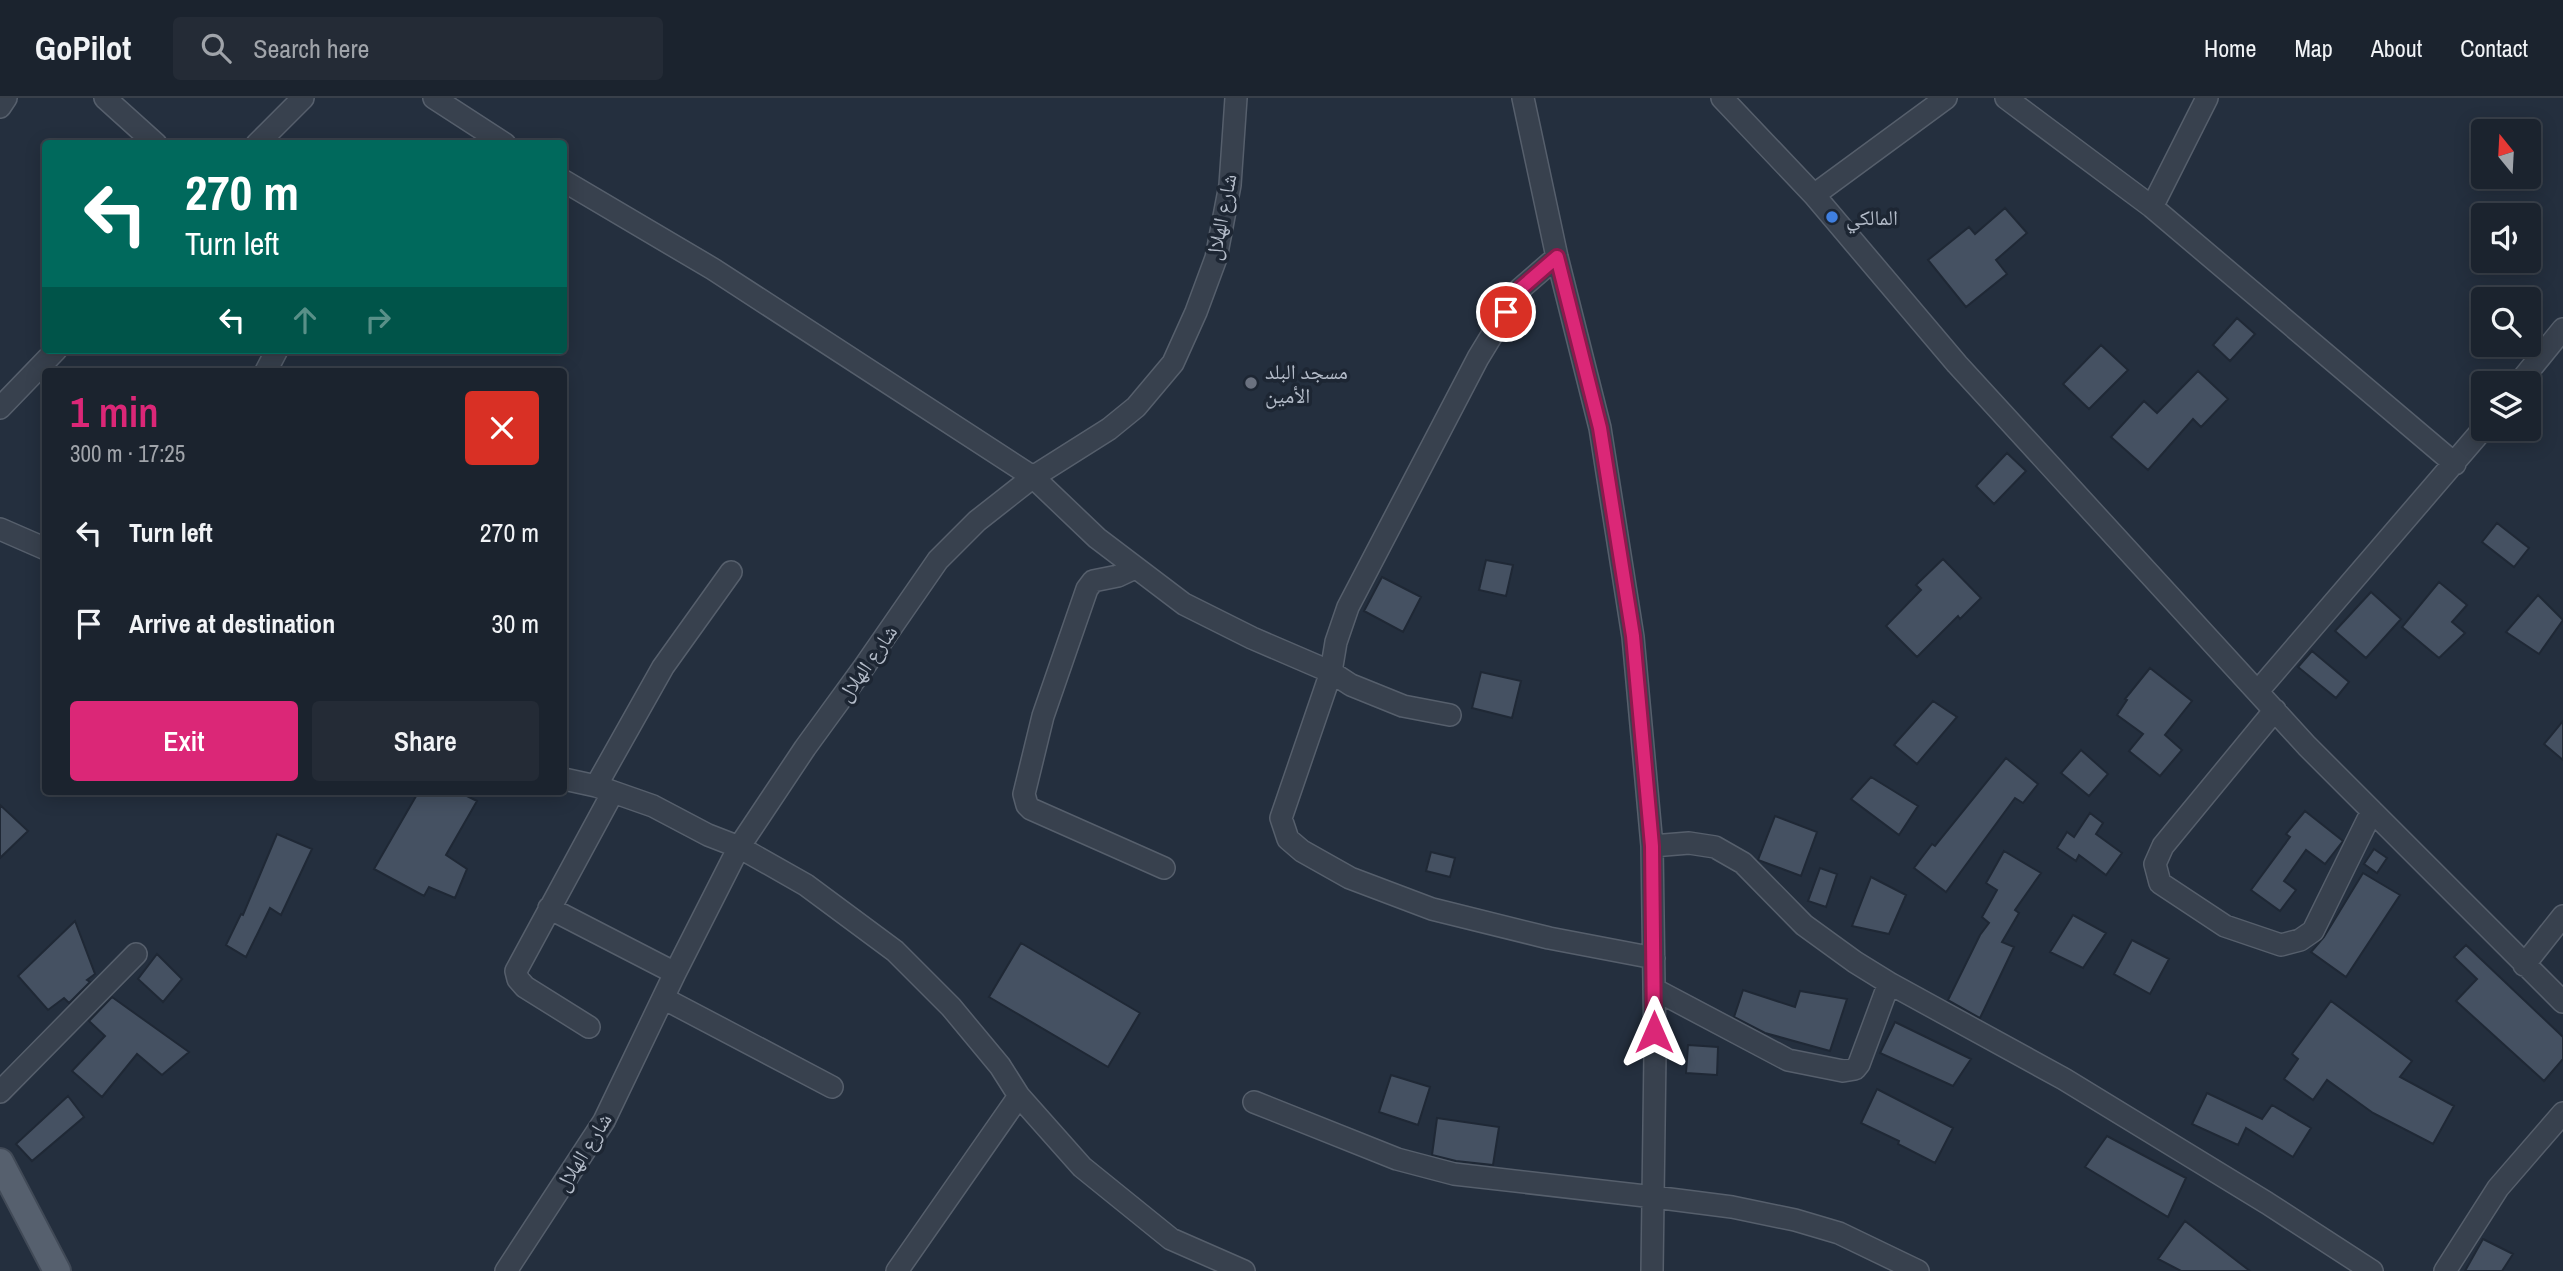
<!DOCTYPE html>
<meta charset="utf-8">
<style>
:root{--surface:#1b232e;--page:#242b36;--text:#f1f3f6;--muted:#a0a4aa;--line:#39404a;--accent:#db2777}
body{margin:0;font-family:"Archivo Narrow","Noto Naskh Arabic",sans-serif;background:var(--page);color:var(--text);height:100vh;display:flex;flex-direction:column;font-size:26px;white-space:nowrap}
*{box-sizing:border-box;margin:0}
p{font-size:23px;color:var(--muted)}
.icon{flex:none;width:38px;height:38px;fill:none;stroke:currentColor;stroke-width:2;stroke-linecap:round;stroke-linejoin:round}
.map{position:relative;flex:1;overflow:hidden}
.sheet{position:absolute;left:42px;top:270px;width:525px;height:427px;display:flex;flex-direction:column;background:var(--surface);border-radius:7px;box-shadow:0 4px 18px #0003,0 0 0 2px var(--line)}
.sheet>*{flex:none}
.hud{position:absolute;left:42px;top:42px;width:525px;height:214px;border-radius:7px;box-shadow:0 4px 18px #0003,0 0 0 2px var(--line);background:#00695c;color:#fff;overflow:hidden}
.needle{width:46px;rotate:342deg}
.buttons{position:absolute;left:2471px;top:21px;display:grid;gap:14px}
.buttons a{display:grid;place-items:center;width:70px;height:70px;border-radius:7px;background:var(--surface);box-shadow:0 4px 18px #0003,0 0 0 2px var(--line);font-size:35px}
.pin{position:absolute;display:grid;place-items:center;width:60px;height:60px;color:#fff;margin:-30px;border:4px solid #fff;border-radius:50%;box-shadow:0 2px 7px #0007}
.me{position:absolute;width:77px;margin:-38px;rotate:0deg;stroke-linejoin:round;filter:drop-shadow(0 0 5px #0008)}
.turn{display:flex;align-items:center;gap:24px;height:147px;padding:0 28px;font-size:32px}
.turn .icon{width:91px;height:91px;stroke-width:2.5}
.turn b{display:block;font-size:49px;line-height:60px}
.lanes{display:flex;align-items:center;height:66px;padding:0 28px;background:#0003;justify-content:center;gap:35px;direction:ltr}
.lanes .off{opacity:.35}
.round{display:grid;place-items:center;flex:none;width:74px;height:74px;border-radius:7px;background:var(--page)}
.head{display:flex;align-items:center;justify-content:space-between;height:119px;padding:0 28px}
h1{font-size:42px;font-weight:600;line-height:52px;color:var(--accent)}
.primary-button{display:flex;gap:14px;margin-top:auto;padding:14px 28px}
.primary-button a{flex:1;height:80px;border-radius:7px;background:var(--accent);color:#fff;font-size:28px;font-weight:600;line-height:80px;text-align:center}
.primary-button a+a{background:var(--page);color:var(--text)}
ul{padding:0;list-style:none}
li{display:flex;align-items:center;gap:21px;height:91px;padding:0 28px}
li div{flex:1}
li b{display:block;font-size:26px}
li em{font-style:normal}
header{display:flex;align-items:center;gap:42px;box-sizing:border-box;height:98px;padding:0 35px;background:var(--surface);border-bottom:2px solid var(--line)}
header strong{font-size:33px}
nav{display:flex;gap:38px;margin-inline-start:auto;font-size:24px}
.search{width:490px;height:63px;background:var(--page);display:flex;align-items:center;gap:18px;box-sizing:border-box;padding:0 24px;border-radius:7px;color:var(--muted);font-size:26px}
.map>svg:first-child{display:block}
</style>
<header>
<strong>GoPilot</strong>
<div class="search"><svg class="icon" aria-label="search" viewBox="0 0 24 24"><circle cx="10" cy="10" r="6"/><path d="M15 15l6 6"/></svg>Search here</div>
<nav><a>Home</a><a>Map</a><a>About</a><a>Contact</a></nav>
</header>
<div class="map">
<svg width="2563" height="1173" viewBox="0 0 2563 1173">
<rect width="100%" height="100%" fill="#242f3e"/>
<path fill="#455162" stroke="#1f2835" stroke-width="2" d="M 2005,110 L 2027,135 L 1996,162 L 2007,176 L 1966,209 L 1928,162 L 1969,129 L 1975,136 Z
M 2237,220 L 2255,236 L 2230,263 L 2213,247 Z
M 2101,247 L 2128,272 L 2089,311 L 2063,286 Z
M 2198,273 L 2228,301 L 2201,329 L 2193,321 L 2148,372 L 2111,339 L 2144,303 L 2157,315 Z
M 2007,355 L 2026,373 L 1994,406 L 1976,388 Z
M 2497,425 L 2529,450 L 2514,469 L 2482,444 Z
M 1943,461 L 1981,500 L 1960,521 L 1958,518 L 1917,559 L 1886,528 L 1921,492 L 1916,487 Z
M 1486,462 L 1513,467 L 1506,498 L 1479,492 Z
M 1382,479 L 1421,499 L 1403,534 L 1364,513 Z
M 2439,484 L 2467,507 L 2452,524 L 2465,535 L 2439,560 L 2402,529 Z
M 2371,494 L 2401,521 L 2366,560 L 2335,533 Z
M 2538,497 L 2563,522 L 2539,556 L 2506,534 Z
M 2312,553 L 2349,584 L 2336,600 L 2298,569 Z
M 2150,570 L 2192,603 L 2165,637 L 2182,652 L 2160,678 L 2129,653 L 2143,636 L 2117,617 L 2127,602 L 2125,601 Z
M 1481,574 L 1521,583 L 1512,620 L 1472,610 Z
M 1933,603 L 1957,619 L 1917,666 L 1894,647 Z
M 2563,623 L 2563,662 L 2544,646 Z
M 2081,652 L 2108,676 L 2089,698 L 2061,675 Z
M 2006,660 L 2038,686 L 2023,705 L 2015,700 L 1946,794 L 1914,770 L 1932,746 L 1935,748 Z
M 1871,679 L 1918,708 L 1899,737 L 1851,701 Z
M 419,693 L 457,693 L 477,703 L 446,757 L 467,771 L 455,800 L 429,789 L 424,798 L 374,771 Z
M 0,707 L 28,733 L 0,760 Z
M 2305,713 L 2343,743 L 2325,766 L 2306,752 L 2284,783 L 2296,792 L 2280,813 L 2251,792 L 2290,739 L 2286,736 Z
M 2090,715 L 2103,725 L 2096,736 L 2122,755 L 2106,777 L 2079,757 L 2076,763 L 2057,750 L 2067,734 L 2074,739 Z
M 1775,718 L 1817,734 L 1801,778 L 1758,762 Z
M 277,736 L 312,751 L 281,817 L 270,810 L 246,859 L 226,847 L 241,816 L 243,817 Z
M 2374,751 L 2387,760 L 2377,775 L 2364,766 Z
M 2004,753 L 2041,775 L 2015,812 L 2019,815 L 2002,844 L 2014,849 L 1980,920 L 1948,902 L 1980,837 L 1989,825 L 1982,819 L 1997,792 L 1986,785 Z
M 1431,754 L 1455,760 L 1450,779 L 1426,773 Z
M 1820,770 L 1837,776 L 1826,809 L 1808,803 Z
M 2363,775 L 2400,797 L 2346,879 L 2311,854 L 2324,839 Z
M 1871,779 L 1906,797 L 1889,836 L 1852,828 Z
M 2073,817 L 2106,835 L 2083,870 L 2050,854 Z
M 75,823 L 95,876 L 87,882 L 90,884 L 69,905 L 64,900 L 48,912 L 18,878 Z
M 2132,842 L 2169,861 L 2150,896 L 2114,876 Z
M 1021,845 L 1140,915 L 1108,969 L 989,899 Z
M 2466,847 L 2563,939 L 2563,961 L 2544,983 L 2456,903 L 2477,881 L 2454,859 Z
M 157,856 L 182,881 L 163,904 L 138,881 Z
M 1743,892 L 1795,909 L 1800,893 L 1847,901 L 1830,953 L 1765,935 L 1734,919 Z
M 112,899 L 189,954 L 162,977 L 137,956 L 102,999 L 72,973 L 105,938 L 89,923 Z
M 2331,903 L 2412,963 L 2400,979 L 2454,1008 L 2433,1046 L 2373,1015 L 2327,982 L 2313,1002 L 2284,981 L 2298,961 L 2292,956 Z
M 1895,924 L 1971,961 L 1953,988 L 1880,955 Z
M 1688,947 L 1718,949 L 1717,977 L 1686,975 Z
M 1391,977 L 1430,989 L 1418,1027 L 1379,1014 Z
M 1877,991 L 1953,1030 L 1935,1065 L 1898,1046 L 1899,1043 L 1861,1025 Z
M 2207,995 L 2262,1021 L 2272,1007 L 2311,1030 L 2293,1059 L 2246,1030 L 2238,1047 L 2192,1026 Z
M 68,998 L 84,1019 L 32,1063 L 16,1046 Z
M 1437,1020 L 1499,1029 L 1493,1067 L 1456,1063 L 1432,1057 Z
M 2107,1038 L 2186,1080 L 2168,1119 L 2085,1069 Z
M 2185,1123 L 2250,1173 L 2181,1173 L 2158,1161 Z
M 2483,1141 L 2513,1156 L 2502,1173 L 2465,1173 Z"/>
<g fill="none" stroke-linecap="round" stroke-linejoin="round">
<g stroke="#565f6c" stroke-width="24">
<path id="minor" d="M 105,0 L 156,46
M 434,0 L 505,46
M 1523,0 L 1557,159 L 1600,330 L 1633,539 L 1652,748 L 1655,955 L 1652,1173
M 1722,0 L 1814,97 L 1957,266 L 2307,648 L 2563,904
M 2006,0 L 2152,109 L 2455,366
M 0,9 L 6,0
M 257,46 L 303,0
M 564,83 L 713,171 L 1033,379 L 1097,440 L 1184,506 L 1252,540 L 1331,574 L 1351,587 L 1403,608 L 1450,617
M 1814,97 L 1946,0
M 2152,109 L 2207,0
M 1557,159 L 1520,191 L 1478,260 L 1348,509 L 1336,544 L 1331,574 L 1281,720 L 1288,741 L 1302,753 L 1350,780 L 1432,811 L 1549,840 L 1654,860
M 266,273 L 277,252
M 2519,285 L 2563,231
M 0,310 L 56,252
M 0,431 L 46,451
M 1135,470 L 1118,478 L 1093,483 L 1087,491 L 1043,618 L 1024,696 L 1027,707 L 1031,711 L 1164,770
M 2258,593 L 2483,331
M 2275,612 L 2163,748 L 2155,766 L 2160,785 L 2225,828 L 2281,847 L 2300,842 L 2313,833 L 2372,713
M 564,681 L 596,688 L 653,708 L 708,737 L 739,749 L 806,787 L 895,853 L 951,909 L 1000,968 L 1019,998 L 1082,1069 L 1171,1141 L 1244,1173
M 596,688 L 663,569 L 731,474
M 1652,748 L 1689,745 L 1715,749 L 1743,765 L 1804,827 L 1855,864 L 1889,885 L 2064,981 L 2267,1105 L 2372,1173
M 549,810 L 675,875
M 2524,867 L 2563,818
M 1654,891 L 1788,962 L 1843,973 L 1855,971 L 1859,966 L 1889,885
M 663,900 L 832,989
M 589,929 L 525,889 L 518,881 L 516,873 L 613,694
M 0,994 L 136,856
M 1254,1004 L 1397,1061 L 1454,1076 L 1654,1099 L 1732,1109 L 1795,1122 L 1839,1135 L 1918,1173
M 506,1173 L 604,1023 L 675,875 L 739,749 L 805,650 L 864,569 L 938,462 L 977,423 L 1033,379 L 1109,331 L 1136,309 L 1173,265 L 1196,214 L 1216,160 L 1230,87 L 1236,0
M 897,1173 L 1019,998
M 2445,1173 L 2498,1090 L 2563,1015"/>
</g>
<g stroke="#414a57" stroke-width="30">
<path id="major" d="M 0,1064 L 57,1173"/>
</g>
<use href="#minor" stroke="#38414e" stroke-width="21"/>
<use href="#major" stroke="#56606e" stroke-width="26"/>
</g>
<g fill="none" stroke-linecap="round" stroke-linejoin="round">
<g stroke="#8e194d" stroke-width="18">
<path id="route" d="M 1506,214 L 1520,191 L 1557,159 L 1600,330 L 1633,538 L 1652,748 L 1654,934"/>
</g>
<use href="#route" stroke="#db2777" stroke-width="12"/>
</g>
<circle fill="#3f7fe0" stroke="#1d2633" stroke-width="2.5" cx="1832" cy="119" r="7"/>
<circle fill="#6b7280" stroke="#1d2633" stroke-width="2.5" cx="1251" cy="285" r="7"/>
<g text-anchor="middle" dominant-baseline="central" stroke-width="7" stroke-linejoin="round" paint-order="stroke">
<g font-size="21" fill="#b4bcc9" stroke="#1d2633">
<text transform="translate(1221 119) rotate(-79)">شارع الهلال</text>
<text transform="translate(867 565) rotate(-55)">شارع الهلال</text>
<text transform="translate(583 1054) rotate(-58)">شارع الهلال</text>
</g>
<g font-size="21" fill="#b4bcc9" stroke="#1d2633" text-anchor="start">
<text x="1846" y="119">المالكي</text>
<text x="1265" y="273">مسجد البلد<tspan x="1265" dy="24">الأمين</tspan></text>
</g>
</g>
</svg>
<div class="buttons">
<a><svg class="needle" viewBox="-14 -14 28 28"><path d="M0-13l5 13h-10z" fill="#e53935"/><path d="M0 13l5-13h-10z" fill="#a0a4aa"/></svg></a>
<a><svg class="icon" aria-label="sound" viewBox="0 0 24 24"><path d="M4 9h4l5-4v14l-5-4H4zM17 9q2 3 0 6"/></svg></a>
<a><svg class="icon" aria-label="search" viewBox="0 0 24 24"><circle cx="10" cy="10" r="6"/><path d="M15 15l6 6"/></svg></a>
<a><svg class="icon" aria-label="layers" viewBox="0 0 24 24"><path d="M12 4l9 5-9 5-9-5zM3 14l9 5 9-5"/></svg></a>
</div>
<div class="pin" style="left:1506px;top:214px;background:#d93025"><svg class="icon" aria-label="arrive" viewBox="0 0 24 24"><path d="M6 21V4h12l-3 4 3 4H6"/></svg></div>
<svg class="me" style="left:1654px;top:934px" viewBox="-20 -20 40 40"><path d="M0-17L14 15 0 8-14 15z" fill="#db2777" stroke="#fff" stroke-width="4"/></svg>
<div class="hud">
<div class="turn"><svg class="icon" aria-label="left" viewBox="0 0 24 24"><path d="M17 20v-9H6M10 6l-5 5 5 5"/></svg><div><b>270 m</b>Turn left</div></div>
<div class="lanes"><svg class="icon" aria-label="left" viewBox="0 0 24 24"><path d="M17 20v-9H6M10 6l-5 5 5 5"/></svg><svg class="icon off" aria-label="ahead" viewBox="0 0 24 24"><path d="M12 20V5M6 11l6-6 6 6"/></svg><svg class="icon off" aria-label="right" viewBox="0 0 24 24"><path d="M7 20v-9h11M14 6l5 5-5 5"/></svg></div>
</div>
<section class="sheet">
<div class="head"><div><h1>1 min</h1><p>300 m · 17:25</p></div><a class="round" style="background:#d93025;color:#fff"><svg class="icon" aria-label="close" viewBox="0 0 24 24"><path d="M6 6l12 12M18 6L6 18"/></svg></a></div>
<ul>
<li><svg class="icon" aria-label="left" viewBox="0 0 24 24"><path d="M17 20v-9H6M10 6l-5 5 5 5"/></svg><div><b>Turn left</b></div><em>270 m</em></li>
<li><svg class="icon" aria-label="arrive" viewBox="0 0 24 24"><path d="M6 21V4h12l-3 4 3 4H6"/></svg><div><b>Arrive at destination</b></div><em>30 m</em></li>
</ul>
<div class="primary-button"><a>Exit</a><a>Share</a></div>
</section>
</div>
